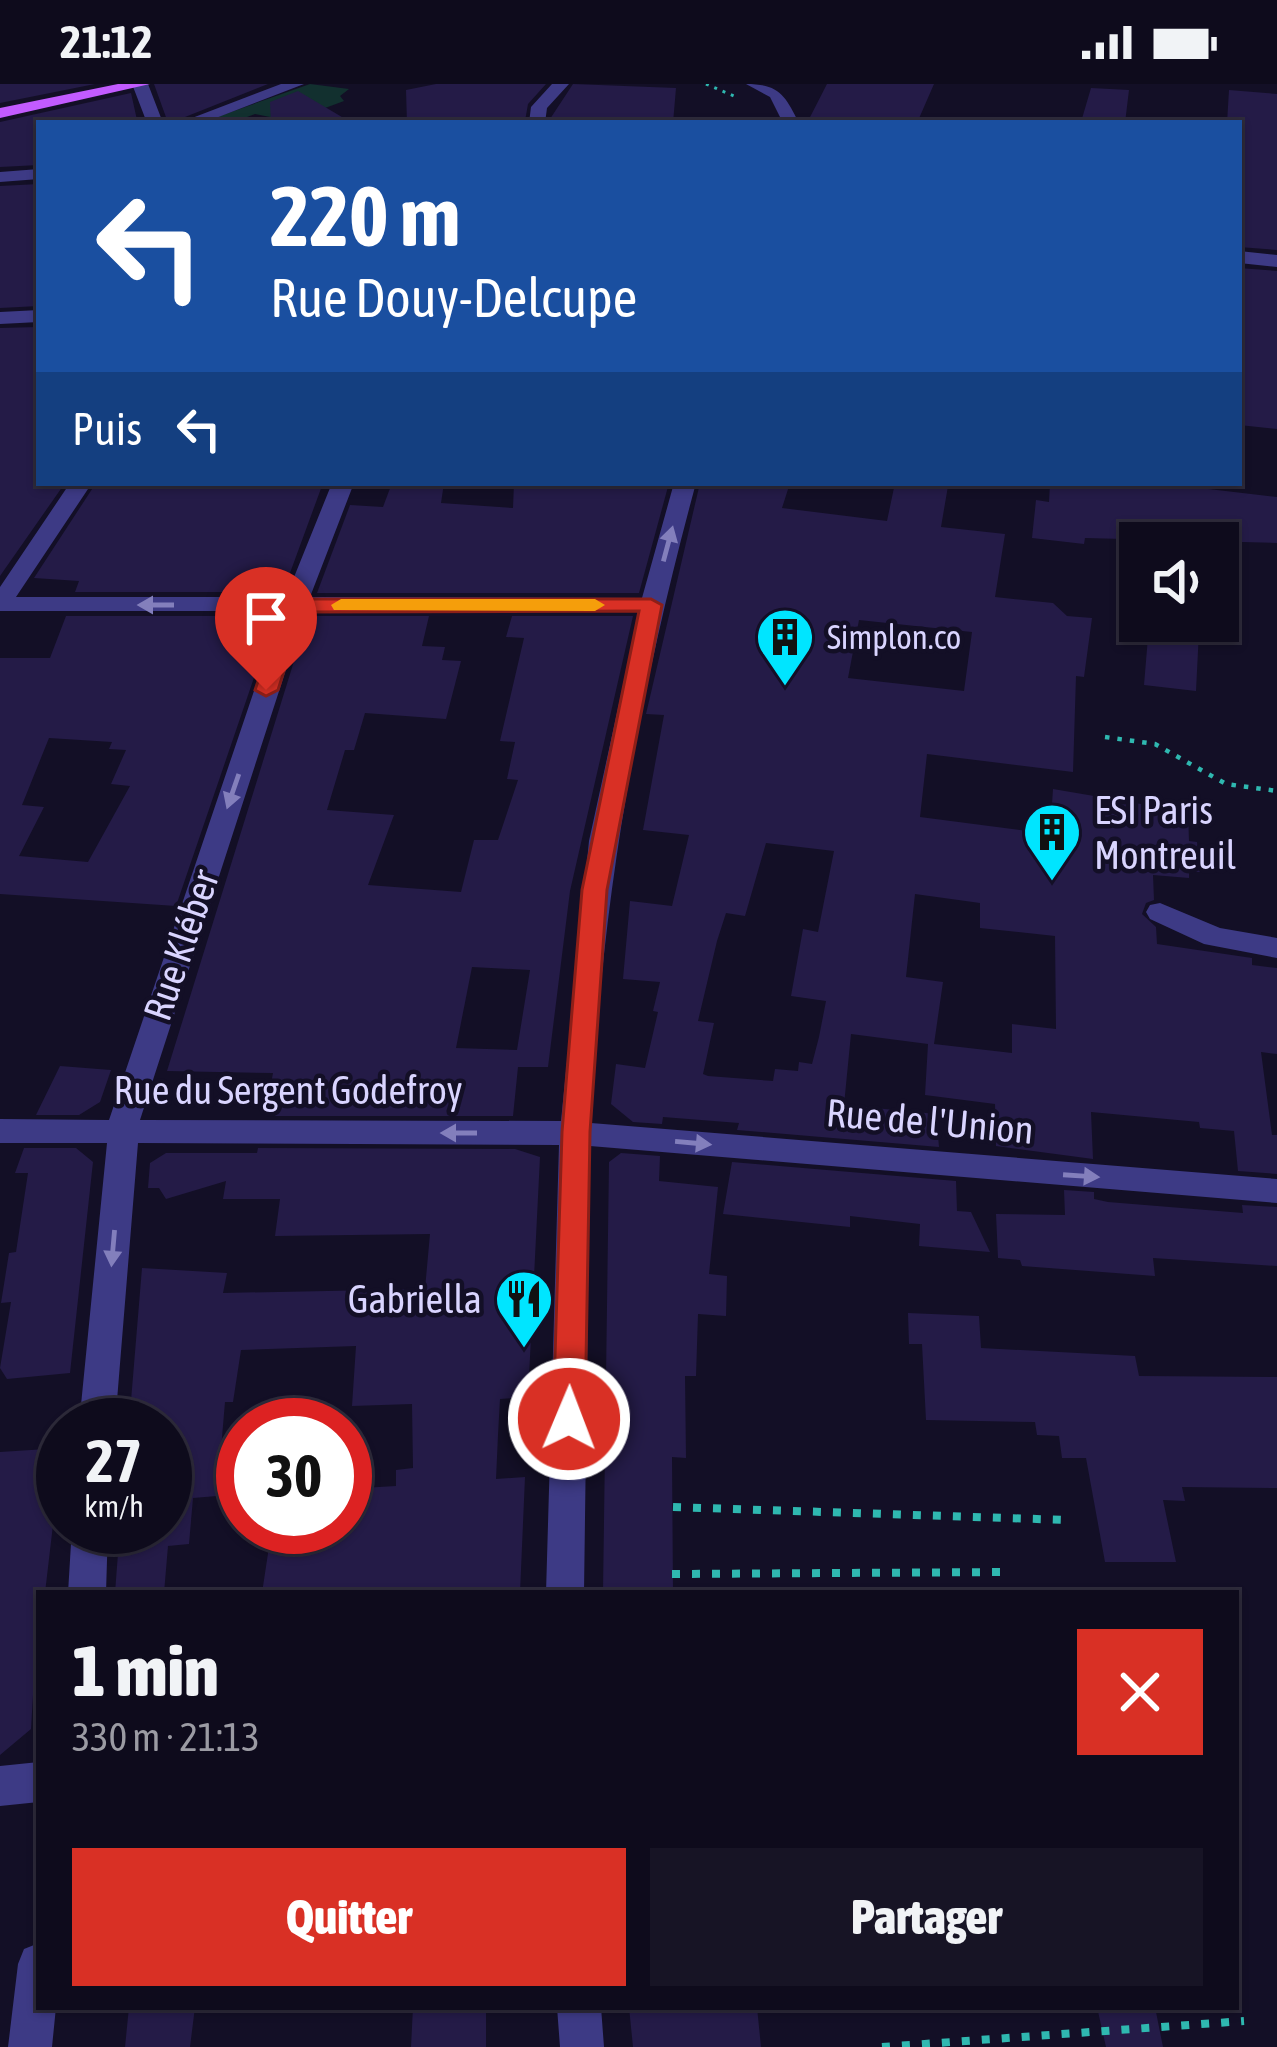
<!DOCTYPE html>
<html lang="fr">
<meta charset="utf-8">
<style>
:root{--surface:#0e0b1c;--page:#171425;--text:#f1f3f6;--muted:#9b9ba3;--line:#2e2b3b;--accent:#d93025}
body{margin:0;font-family:"Asap Condensed",sans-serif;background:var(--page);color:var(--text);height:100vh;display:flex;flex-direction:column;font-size:45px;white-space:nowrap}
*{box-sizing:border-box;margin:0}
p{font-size:39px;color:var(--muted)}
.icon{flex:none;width:66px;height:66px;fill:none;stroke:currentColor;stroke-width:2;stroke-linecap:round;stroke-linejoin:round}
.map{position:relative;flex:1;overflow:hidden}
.side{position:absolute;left:36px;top:1506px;width:1203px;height:420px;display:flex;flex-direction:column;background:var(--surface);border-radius:0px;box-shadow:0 3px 9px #0004,0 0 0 3px var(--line)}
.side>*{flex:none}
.top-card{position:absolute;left:36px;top:36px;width:1206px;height:366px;border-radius:0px;box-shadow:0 3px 9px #0004,0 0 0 3px var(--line);background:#1a4fa0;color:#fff;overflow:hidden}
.fabs{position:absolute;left:1119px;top:438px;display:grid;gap:24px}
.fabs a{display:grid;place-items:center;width:120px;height:120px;border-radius:0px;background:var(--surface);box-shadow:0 3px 9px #0004,0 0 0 3px var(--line);font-size:60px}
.speed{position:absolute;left:36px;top:1314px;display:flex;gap:24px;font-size:60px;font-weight:700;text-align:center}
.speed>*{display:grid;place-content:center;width:156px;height:156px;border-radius:50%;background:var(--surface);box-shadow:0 3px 9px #0004,0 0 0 3px var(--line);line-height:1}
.speed small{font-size:30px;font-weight:400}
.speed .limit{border:18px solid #d22;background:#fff;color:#111}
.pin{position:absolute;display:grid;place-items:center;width:102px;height:102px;color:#fff;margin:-123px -51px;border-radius:50% 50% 50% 0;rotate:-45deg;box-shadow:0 0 12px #0007}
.pin .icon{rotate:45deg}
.me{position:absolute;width:132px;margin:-66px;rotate:1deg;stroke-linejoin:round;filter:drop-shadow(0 0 9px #0008)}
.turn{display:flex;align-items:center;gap:42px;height:252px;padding:0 36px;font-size:54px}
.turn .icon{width:156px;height:156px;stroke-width:2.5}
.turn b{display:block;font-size:84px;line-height:102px}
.then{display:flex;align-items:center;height:114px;padding:0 36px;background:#0003;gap:24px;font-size:45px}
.round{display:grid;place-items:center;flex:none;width:126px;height:126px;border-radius:0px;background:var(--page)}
.summary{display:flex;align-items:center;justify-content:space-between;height:204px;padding:0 36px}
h1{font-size:72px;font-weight:800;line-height:90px}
.button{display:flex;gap:24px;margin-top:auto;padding:24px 36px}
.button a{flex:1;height:138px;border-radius:0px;background:var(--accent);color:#fff;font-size:48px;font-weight:800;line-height:138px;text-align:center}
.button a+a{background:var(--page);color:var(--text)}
.status{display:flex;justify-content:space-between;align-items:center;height:84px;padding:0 60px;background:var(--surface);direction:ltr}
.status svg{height:33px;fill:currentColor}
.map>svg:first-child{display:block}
</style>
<div class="status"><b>21:12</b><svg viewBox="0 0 49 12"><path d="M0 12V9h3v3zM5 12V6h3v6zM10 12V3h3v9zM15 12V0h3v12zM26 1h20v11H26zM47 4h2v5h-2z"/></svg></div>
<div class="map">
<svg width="1277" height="1963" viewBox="0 0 1277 1963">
<rect width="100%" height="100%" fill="#130f26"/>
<path fill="#12302f" d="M 310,0 L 349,5 L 340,12 L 344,17 L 290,37 L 255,30 L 231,39 L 200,39 Z"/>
<path fill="#241b47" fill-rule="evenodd" d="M 0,0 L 95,0 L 0,19 Z
M 154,0 L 268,0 L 175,37 L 167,36 Z
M 436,0 L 546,0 L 528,20 L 525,37 L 407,39 L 406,6 Z
M 573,0 L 676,4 L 673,39 L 550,35 Z
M 827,0 L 934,0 L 917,39 L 807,39 Z
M 1091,4 L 1129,6 L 1125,39 L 1081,38 Z
M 1229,6 L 1277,10 L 1277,166 L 1239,163 L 1239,39 L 1227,39 Z
M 298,7 L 352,39 L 271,39 L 270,18 Z
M 131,9 L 137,36 L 39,39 L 39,81 L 0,83 L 0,38 Z
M 39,100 L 39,222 L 0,224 L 0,102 Z
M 1239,184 L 1277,187 L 1277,345 L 1239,341 Z
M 39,243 L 39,399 L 65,399 L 0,492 L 0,244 Z
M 96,399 L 323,399 L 283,508 L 75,508 L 79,497 L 34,494 Z
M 392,399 L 444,399 L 441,419 L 513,424 L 514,399 L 669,399 L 639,509 L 317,509 L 350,421 L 383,423 Z
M 700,399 L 790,399 L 782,424 L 887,437 L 895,399 L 948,402 L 941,443 L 1005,450 L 995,513 L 1053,519 L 1067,532 L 1092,534 L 1084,593 L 1076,592 L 1073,688 L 927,670 L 920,733 L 1050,750 L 1053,705 L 1188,728 L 1189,757 L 1197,758 L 1200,788 L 1189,788 L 1189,794 L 1153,791 L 1154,816 L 1146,819 L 1142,830 L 1156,843 L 1157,860 L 1252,874 L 1252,881 L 1277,884 L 1277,970 L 1261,968 L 1272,1051 L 1277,1051 L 1277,1090 L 1238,1087 L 1234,1047 L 1200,1044 L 1199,1038 L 1091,1028 L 1093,1075 L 996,1062 L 995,1020 L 925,1011 L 928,960 L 851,950 L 844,1021 L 936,1030 L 939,1063 L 737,1046 L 739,1039 L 663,1033 L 662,1040 L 633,1038 L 611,1020 L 616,980 L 645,984 L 658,928 L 653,927 L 660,898 L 623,895 L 630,817 L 672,822 L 689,751 L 643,746 L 664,631 L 646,630 ZM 859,536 L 972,548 L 964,607 L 848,594 ZM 766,759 L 834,767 L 818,848 L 803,845 L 791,912 L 826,917 L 819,953 L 812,980 L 799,978 L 798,987 L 775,985 L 773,997 L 708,992 L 703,990 L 714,939 L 698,937 L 717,857 L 726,829 L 745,832 ZM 915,810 L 980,819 L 980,844 L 1055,852 L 1056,945 L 1012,940 L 1012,969 L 934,960 L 943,898 L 906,893 Z
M 1050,399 L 1158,399 L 1277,413 L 1277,459 L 1085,454 L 1084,460 L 1032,454 L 1036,416 L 1049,418 Z
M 66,532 L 275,532 L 176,822 L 0,810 L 0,574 L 50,574 ZM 49,654 L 112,658 L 109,665 L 126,666 L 111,700 L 130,702 L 88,778 L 19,772 L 44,723 L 22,721 Z
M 308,532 L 429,532 L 422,562 L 445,563 L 442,576 L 461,577 L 446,635 L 365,629 L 354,666 L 345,666 L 327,726 L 394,731 L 368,801 L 461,808 L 474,756 L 498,756 L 518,696 L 507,695 L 515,658 L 500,657 L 524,554 L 506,553 L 512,532 L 633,532 L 570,807 L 548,983 L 518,983 L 513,1032 L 265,1032 L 273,989 L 167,987 ZM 472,883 L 530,886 L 517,966 L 456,964 Z
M 1149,541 L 1199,547 L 1196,607 L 1144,601 Z
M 60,982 L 111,986 L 100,1018 L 79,1031 L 36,1031 Z
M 24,1064 L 76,1064 L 93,1078 L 70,1289 L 7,1295 L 0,1284 L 11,1218 L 1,1219 L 9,1169 L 16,1168 L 28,1089 L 15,1089 Z
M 258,1064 L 515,1065 L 540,1073 L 528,1313 L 500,1315 L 498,1351 L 496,1395 L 525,1393 L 520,1509 L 262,1509 L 272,1443 L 345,1443 L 345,1405 L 396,1402 L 396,1386 L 413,1384 L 412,1320 L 352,1322 L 356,1262 L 241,1266 L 233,1318 L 225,1318 L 217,1412 L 193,1414 L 189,1460 L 168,1462 L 164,1509 L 115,1509 L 120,1443 L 165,1443 L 165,1341 L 129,1341 L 142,1184 L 227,1189 L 223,1209 L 425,1205 L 430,1150 L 275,1152 L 280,1115 L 223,1115 L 226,1097 L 166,1115 L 159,1104 L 148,1104 L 150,1079 L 166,1069 L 257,1069 Z
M 621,1069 L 660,1072 L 659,1097 L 718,1103 L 709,1190 L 727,1192 L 726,1232 L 698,1230 L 696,1292 L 685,1292 L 686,1374 L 672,1373 L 673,1509 L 603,1509 L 609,1078 Z
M 732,1078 L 956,1097 L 957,1127 L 971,1128 L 990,1168 L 919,1162 L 920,1140 L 850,1132 L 850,1143 L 723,1130 Z
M 1064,1106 L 1094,1108 L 1094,1115 L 1108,1118 L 1243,1129 L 1242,1121 L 1277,1123 L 1277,1182 L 1153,1174 L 1155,1192 L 1022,1182 L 1020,1176 L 998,1174 L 996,1130 L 1065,1131 Z
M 908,1229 L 979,1232 L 981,1264 L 1135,1272 L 1139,1292 L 1277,1293 L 1277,1404 L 1182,1403 L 1185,1417 L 1163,1416 L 1176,1478 L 1105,1478 L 1086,1374 L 1062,1374 L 1059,1352 L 1037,1351 L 1035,1338 L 926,1336 L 922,1260 L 909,1260 Z
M 62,1364 L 45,1509 L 39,1509 L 31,1645 L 0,1671 L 0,1368 Z
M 129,1923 L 195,1923 L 190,1963 L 125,1963 Z
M 413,1923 L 486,1923 L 486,1963 L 411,1963 Z
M 629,1923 L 757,1923 L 761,1963 L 633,1963 Z
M 1097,1923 L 1155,1923 L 1163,1963 L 1106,1963 Z"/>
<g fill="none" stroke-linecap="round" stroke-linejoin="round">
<path stroke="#2fb8b0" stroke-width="3" stroke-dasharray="3 6" stroke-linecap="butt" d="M 706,0 L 734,12"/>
<path stroke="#2fb8b0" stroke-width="4.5" stroke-dasharray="4.5 8" stroke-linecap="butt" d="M 1105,653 L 1155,660 L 1226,700 L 1277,707"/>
<path stroke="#2fb8b0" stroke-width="8" stroke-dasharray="8 12" stroke-linecap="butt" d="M 673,1423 L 1067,1436
M 672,1490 L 1006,1488
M 882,1963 L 1244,1937"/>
<path fill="#3d3a85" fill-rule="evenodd" d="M 132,0 L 148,0 L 163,39 L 147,39 Z
M 281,0 L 304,0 L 203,39 L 179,39 Z
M 552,0 L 569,0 L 547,24 L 545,39 L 529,39 L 531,23 Z
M 746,0 C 779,0 785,11 799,39 L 783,39 L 770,13 Z
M 39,85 L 39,95 L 0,98 L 0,88 Z
M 1239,167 L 1277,171 L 1277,183 L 1239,179 Z
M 39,226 L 39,238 L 0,240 L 0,228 Z
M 70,399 L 92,399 L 16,513 L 286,513 L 332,399 L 354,399 L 310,513 L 642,514 L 674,399 L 696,399 C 638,613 601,817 591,1039 L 1277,1095 L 1277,1119 L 590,1062 L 584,1509 L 546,1509 L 559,1061 L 138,1059 L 115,1341 L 79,1341 L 107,1059 L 0,1059 L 0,1035 L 109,1036 L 281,527 L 0,527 L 0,503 ZM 305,527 L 639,528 L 589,757 L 561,1037 L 140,1036 Z
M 1160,819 L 1220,844 L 1277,854 L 1277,874 L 1204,860 L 1150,835 L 1146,828 L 1150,821 Z
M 72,1443 L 108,1443 L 106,1509 L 68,1509 Z
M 39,1678 L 39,1718 L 0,1722 L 0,1682 Z
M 39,1859 L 39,1923 L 56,1923 L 52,1963 L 8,1963 L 18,1880 L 24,1865 Z
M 557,1923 L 601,1923 L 604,1963 L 560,1963 Z"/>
<path fill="#c25bff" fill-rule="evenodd" d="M 118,0 L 150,0 L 0,34 L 0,24 Z"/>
</g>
<defs><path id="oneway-solid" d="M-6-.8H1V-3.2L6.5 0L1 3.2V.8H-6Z" transform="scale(3)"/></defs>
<g fill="#837fbc">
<use href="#oneway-solid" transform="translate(668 460) rotate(-75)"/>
<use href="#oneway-solid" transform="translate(156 521) rotate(-180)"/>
<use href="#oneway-solid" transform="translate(233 707) rotate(109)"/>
<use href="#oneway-solid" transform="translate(459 1049) rotate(-180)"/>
<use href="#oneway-solid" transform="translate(693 1059) rotate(5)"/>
<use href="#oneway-solid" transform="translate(1081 1092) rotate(4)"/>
<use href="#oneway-solid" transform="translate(113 1164) rotate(95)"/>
</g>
<path fill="#d93025" stroke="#8d1f18" stroke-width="3" d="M 651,515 L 662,521 L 607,806 L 590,1048 L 585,1335 L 581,1345 L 558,1345 L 553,1335 L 562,1048 L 582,806 L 639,527 L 303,528 L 278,606 L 266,612 L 255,606 L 284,521 L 295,515 Z"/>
<path fill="#f59e0b" d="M 341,515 L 595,515 L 605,521 L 595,527 L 334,526 L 331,521 Z"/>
<defs>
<g id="building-pin" transform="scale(3)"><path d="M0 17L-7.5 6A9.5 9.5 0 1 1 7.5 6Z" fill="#00e5ff" stroke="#130f26"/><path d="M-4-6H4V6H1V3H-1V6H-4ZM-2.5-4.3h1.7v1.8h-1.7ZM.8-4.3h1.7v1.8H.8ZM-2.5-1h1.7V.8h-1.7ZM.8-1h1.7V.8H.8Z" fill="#111"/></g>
<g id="restaurant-pin" transform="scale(3)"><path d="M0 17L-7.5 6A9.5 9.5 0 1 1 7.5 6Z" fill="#00e5ff" stroke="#130f26"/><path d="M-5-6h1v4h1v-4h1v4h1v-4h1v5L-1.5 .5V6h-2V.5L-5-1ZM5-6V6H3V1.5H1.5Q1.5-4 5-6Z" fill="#111"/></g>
</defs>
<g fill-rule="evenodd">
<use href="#building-pin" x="785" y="553"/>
<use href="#building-pin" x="1052" y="748"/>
<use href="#restaurant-pin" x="524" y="1215"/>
</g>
<g text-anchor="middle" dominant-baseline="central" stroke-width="9" stroke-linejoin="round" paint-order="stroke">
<g font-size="33" fill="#d9d4ff" stroke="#130f26" text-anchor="start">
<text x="827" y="553">Simplon.co</text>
</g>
<g font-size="39" fill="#d9d4ff" stroke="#130f26" text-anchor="start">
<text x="1094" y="726">ESI Paris<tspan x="1094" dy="45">Montreuil</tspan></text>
<text x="482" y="1215" text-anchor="end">Gabriella</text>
</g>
<g font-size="39" fill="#d9d4ff" stroke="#130f26">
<text transform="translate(181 861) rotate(-71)">Rue Kléber</text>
<text x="288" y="1006">Rue du Sergent Godefroy</text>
<text transform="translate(930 1037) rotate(5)">Rue de l'Union</text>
</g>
</g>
</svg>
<div class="fabs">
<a><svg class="icon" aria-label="sound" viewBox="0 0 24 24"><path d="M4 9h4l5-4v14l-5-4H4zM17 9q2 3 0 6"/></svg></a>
</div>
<div class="speed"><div>27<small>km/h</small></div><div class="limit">30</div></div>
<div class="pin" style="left:266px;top:606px;background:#d93025"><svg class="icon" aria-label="arrive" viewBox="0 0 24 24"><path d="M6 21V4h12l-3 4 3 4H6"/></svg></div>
<svg class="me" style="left:569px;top:1335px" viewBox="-20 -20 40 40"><circle r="17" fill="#d93025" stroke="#fff" stroke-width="3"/><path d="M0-11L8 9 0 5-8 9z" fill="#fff"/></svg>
<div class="top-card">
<div class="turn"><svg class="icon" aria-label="left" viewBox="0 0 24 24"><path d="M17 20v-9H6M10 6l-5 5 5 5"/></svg><div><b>220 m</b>Rue Douy-Delcupe</div></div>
<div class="then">Puis<svg class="icon" aria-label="left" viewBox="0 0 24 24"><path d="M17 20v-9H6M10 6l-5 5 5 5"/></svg></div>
</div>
<section class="side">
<div class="summary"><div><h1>1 min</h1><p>330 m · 21:13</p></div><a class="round" style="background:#d93025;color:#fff"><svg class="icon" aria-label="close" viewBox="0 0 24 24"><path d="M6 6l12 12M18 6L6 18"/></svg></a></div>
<div class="button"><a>Quitter</a><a>Partager</a></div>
</section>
</div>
